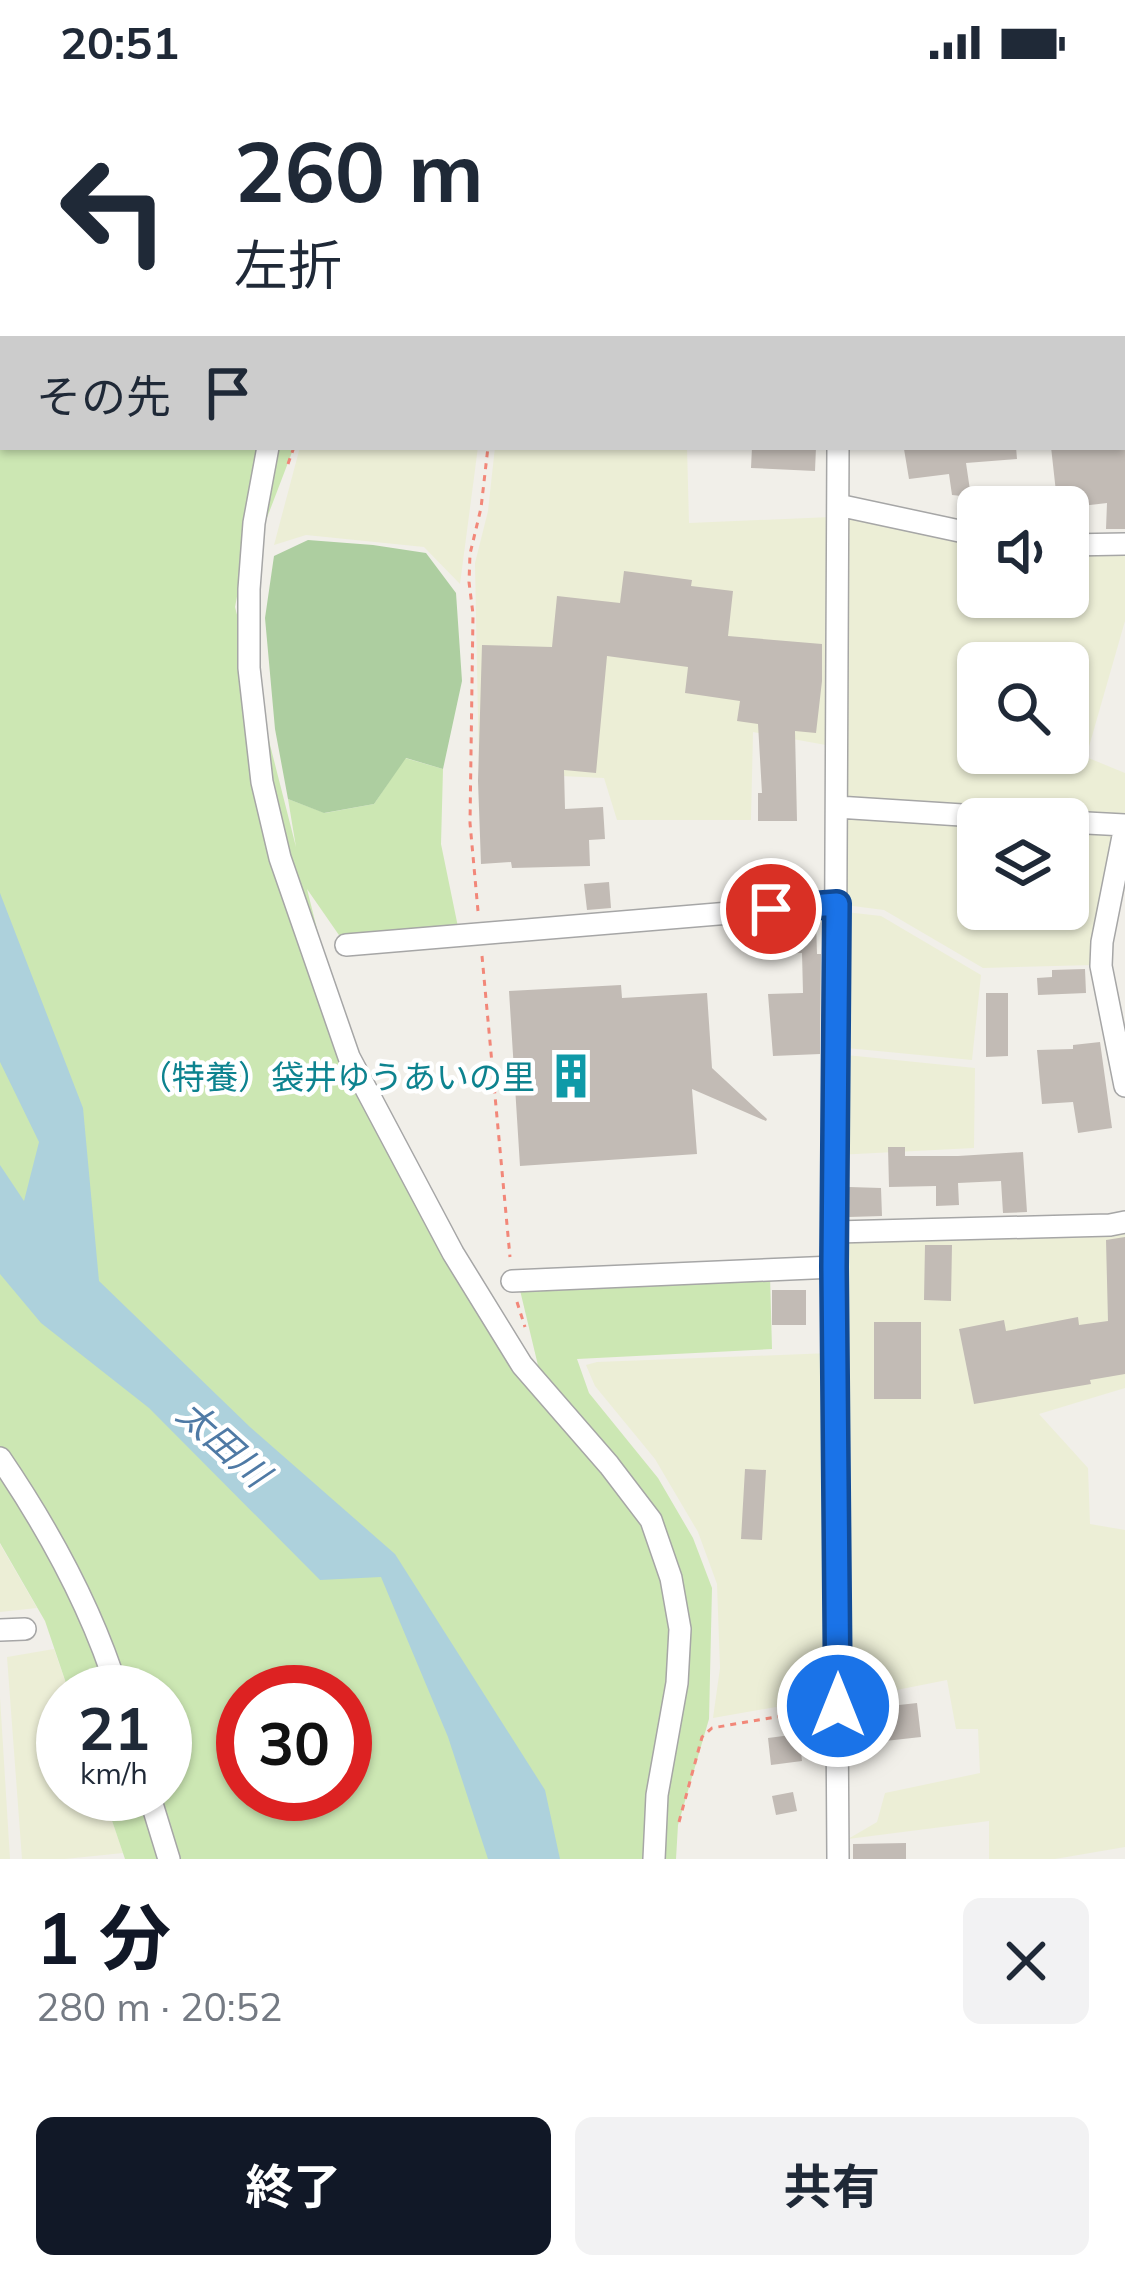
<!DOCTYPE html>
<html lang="ja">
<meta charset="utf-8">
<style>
:root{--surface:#fff;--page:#f2f2f3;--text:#1f2937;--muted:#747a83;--accent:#111827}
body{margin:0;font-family:Mulish,"Noto Sans JP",sans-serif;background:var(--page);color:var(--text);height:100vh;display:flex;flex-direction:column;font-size:45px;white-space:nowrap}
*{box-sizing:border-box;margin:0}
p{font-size:39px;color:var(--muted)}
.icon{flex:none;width:66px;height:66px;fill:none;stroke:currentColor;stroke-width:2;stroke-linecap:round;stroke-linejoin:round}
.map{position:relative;height:1775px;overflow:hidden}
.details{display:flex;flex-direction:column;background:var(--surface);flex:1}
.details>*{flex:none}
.guide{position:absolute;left:0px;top:0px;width:1125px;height:366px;box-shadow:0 3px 9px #0004;background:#fff;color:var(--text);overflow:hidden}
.buttons{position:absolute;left:957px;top:402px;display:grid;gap:24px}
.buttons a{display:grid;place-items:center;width:132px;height:132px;border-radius:18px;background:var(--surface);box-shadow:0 3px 9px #0004;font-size:60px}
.speed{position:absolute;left:36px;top:1581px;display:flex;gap:24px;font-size:60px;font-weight:700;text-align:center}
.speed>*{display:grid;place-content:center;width:156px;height:156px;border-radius:50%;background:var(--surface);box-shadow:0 3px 9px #0004;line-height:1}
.speed small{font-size:30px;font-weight:400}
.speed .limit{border:18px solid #d22;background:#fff;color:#111}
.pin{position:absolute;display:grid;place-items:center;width:102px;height:102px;color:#fff;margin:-51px;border:6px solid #fff;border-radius:50%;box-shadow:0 3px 12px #0007}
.me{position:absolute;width:132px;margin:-66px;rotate:0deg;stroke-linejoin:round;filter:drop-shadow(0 0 9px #0008)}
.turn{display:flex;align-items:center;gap:42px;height:252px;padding:0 36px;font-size:54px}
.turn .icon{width:156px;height:156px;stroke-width:2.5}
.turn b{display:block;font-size:84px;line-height:102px}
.then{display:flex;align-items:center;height:114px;padding:0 36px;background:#0003;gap:24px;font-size:45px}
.round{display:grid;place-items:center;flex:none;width:126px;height:126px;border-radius:18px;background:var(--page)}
.headline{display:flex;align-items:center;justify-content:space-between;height:204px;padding:0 36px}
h1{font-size:72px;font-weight:700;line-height:90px;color:var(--accent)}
.cta{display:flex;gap:24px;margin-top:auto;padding:24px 36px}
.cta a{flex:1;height:138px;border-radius:18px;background:var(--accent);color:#fff;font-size:48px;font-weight:700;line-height:138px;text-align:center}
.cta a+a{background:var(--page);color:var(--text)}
.status{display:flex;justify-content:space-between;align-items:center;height:84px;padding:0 60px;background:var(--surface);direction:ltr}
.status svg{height:33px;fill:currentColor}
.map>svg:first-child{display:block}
</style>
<div class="status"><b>20:51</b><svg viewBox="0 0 49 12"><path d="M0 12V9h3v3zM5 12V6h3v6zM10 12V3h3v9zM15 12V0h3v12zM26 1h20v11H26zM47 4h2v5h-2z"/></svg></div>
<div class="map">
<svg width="1125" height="1775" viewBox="0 0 1125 1775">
<rect width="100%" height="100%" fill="#f1efe9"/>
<path fill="#eceed6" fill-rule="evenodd" d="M 300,363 L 478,363 L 460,500 L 424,463 L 306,451 L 274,461 Z
M 495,363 L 687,363 L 689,439 L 831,433 L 838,421 L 978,451 L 978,513 L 1068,513 L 1068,461 L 1125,460 L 1125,537 L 1086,673 L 1125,689 L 1125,737 L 884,726 L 978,736 L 978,825 L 1068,825 L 1068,743 L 1124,748 L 1094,881 L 983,884 L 884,826 L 837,820 L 837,663 L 753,648 L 751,736 L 617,736 L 604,694 L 479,688 L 475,479 L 488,427 ZM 978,579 L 1068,579 L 1068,669 L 978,669 Z
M 837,827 L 881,832 L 981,891 L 972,976 L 836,963 Z
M 836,970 L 975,984 L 974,1064 L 836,1071 Z
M 1125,1148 L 1125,1304 L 1039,1330 L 1088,1384 L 1090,1440 L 1125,1446 L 1125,1763 L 1055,1775 L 989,1775 L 989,1737 L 848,1755 L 877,1738 L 885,1709 L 980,1689 L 978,1645 L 956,1645 L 947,1596 L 846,1616 L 842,1156 L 1084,1153 Z
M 830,1269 L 827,1614 L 713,1634 L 720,1584 L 717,1500 L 698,1448 L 655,1375 L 595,1302 L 586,1281 L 597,1278 Z
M 0,1460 L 37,1524 L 0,1528 Z
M 54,1565 L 69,1608 L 63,1608 L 63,1710 L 103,1710 L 123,1769 L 65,1775 L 22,1775 L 7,1573 Z
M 0,1613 L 10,1775 L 0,1775 Z"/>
<path fill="#cce7b3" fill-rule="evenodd" d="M 0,0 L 380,0 L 377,3 L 3,3 L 3,363 L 266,363 L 235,523 L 296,763 L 288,715 L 325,729 L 374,720 L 405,674 L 443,685 L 441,760 L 458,843 L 341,854 L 307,805 L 349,973 L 498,1243 L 541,1294 L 519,1202 L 770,1191 L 772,1265 L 577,1275 L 589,1309 L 658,1394 L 693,1454 L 712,1504 L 709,1635 L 678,1741 L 676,1775 L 125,1775 L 103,1710 L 165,1710 L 165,1608 L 69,1608 L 45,1537 L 0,1459 ZM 243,1608 L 345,1608 L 345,1710 L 243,1710 Z
M 275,363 L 294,363 L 265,439 Z"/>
<path fill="#adcea0" d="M 308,456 L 373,461 L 426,469 L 456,509 L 462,597 L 443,685 L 406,674 L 374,720 L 324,729 L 288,715 L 275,645 L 265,534 L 274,472 Z"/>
<path fill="#add1dc" d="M 0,809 L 83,1024 L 99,1197 L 250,1343 L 395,1470 L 545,1706 L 560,1775 L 488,1775 L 448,1653 L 381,1493 L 320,1496 L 149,1324 L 41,1239 L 0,1190 L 0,1081 L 24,1117 L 39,1058 L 0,978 Z"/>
<path fill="#c2bbb5" d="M 752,363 L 816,363 L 815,387 L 751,384 Z
M 917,363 L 1016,363 L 1017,375 L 966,379 L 971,413 L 952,411 L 949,390 L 909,395 L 904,365 Z
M 1051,363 L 1125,365 L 1125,445 L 1106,445 L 1107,419 L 1073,423 L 1020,423 L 1020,411 L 1056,408 Z
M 624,487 L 692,496 L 691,502 L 733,507 L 728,552 L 822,560 L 822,597 L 816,649 L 795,647 L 797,737 L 758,737 L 758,709 L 762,709 L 758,640 L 737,637 L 740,617 L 685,609 L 688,583 L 607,572 L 596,689 L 564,686 L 565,725 L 603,723 L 605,755 L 589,756 L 590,782 L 512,784 L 511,778 L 481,780 L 478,697 L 482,561 L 552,563 L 557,512 L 620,519 Z
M 609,798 L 611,824 L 587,826 L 584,800 Z
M 816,837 L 817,870 L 821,870 L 820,970 L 773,972 L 768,910 L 803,909 L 802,869 L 758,871 L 756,845 L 802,843 L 801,838 Z
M 1085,885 L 1086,909 L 1038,911 L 1037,894 L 1052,893 L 1052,886 Z
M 621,901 L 622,914 L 707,909 L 712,984 L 767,1035 L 766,1037 L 692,1005 L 697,1070 L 520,1082 L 509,907 Z
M 986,909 L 1008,909 L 1008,972 L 986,973 Z
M 1100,958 L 1112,1044 L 1078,1049 L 1073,1018 L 1042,1020 L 1037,966 L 1073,965 L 1073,961 Z
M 888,1063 L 905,1063 L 905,1072 L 958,1072 L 1023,1068 L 1027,1128 L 1003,1129 L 1001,1097 L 958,1099 L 959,1121 L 936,1122 L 936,1102 L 889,1103 Z
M 849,1103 L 881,1104 L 882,1132 L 849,1133 Z
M 1125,1153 L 1125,1290 L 1090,1296 L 1091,1300 L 974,1320 L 959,1245 L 1004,1236 L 1006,1247 L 1078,1233 L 1079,1241 L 1108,1237 L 1106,1156 Z
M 925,1161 L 952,1161 L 951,1217 L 924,1216 Z
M 772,1206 L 806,1206 L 806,1241 L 772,1241 Z
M 874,1238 L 921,1238 L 921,1315 L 874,1315 Z
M 745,1385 L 766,1386 L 762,1456 L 741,1455 Z
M 917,1619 L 921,1653 L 885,1657 L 881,1623 Z
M 799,1650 L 802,1677 L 771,1681 L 768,1654 Z
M 793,1708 L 797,1727 L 776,1731 L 772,1712 Z
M 906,1759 L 906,1775 L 853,1775 L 853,1760 Z"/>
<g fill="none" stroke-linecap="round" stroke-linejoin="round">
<g stroke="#a6a6a6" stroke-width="14">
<path id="lane" d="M 858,3 L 858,0"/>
</g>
<g stroke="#a6a6a6" stroke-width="24">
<path id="street" d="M 390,3 L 392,0
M 1122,320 L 1125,320
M 268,363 L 254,439 L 249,505 L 249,584 L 262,698 L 280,774 L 349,973 L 453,1169 L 522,1281 L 609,1381 L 651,1436 L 671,1494 L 680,1545 L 677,1599 L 657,1711 L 654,1775
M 838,363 L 834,1183 L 838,1775
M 838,421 L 978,451
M 1068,461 L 1125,460
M 837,723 L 1024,735
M 1068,738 L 1125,741
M 1125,742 L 1102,858 L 1101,882 L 1125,1002
M 346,861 L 837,820
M 836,1148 L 1110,1141 L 1125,1138
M 512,1197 L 834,1183
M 0,1374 C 49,1446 92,1524 118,1608
M 0,1546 L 25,1545
M 149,1710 L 169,1775"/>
</g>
<path stroke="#f28779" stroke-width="3" stroke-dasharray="6 6" stroke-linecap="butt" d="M 288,380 L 294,363
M 478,827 L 470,739 L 473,530 L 469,498 L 470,470 L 481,424 L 488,363
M 482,872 L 510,1173
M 517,1218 L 525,1243
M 679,1738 L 702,1653 L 712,1644 L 816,1626"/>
<use href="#lane" stroke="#fff" stroke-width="10"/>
<use href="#street" stroke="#fff" stroke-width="21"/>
</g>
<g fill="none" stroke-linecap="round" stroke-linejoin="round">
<g stroke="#114b97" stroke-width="30">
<path id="route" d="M 771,825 L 837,820 L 834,1183 L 838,1622"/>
</g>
<use href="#route" stroke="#1a73e8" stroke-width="21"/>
</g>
<defs>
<g id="building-bare" transform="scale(3.6)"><path d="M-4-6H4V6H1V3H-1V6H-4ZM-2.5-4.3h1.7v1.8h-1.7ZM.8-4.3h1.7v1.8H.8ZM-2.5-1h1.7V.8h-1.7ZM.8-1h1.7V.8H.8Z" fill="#0f9aa8" stroke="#fff" stroke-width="2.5" paint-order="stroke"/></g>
</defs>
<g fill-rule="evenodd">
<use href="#building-bare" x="571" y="992"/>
</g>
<g text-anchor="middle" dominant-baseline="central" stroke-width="9" stroke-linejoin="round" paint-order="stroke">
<g font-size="33" fill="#0d838f" stroke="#fff" text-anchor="end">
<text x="535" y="992">（特養）袋井ゆうあいの里</text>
</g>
<g font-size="36" font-style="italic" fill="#4f7aa5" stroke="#fff">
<text transform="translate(224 1359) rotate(42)">太田川</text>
</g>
</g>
</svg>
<div class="buttons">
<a><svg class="icon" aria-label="sound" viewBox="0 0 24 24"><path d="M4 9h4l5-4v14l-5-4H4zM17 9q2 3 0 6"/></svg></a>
<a><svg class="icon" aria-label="search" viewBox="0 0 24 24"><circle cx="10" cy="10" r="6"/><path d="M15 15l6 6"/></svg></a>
<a><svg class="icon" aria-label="layers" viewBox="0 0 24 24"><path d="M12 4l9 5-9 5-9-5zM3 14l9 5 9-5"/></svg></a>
</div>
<div class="speed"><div>21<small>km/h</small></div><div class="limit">30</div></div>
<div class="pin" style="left:771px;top:825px;background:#d93025"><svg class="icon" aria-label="arrive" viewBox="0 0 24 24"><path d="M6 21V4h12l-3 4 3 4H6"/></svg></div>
<svg class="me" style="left:838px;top:1622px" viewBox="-20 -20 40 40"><circle r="17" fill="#1a73e8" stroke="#fff" stroke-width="3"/><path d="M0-11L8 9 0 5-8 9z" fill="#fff"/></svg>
<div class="guide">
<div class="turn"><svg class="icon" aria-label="left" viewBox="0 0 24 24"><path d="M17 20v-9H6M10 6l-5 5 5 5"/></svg><div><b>260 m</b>左折</div></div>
<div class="then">その先<svg class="icon" aria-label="arrive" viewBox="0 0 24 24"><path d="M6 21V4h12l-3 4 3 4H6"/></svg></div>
</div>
</div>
<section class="details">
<div class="headline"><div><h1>1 分</h1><p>280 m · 20:52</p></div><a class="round"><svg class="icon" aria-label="close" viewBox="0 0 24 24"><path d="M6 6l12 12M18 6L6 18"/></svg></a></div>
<div class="cta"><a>終了</a><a>共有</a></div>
</section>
